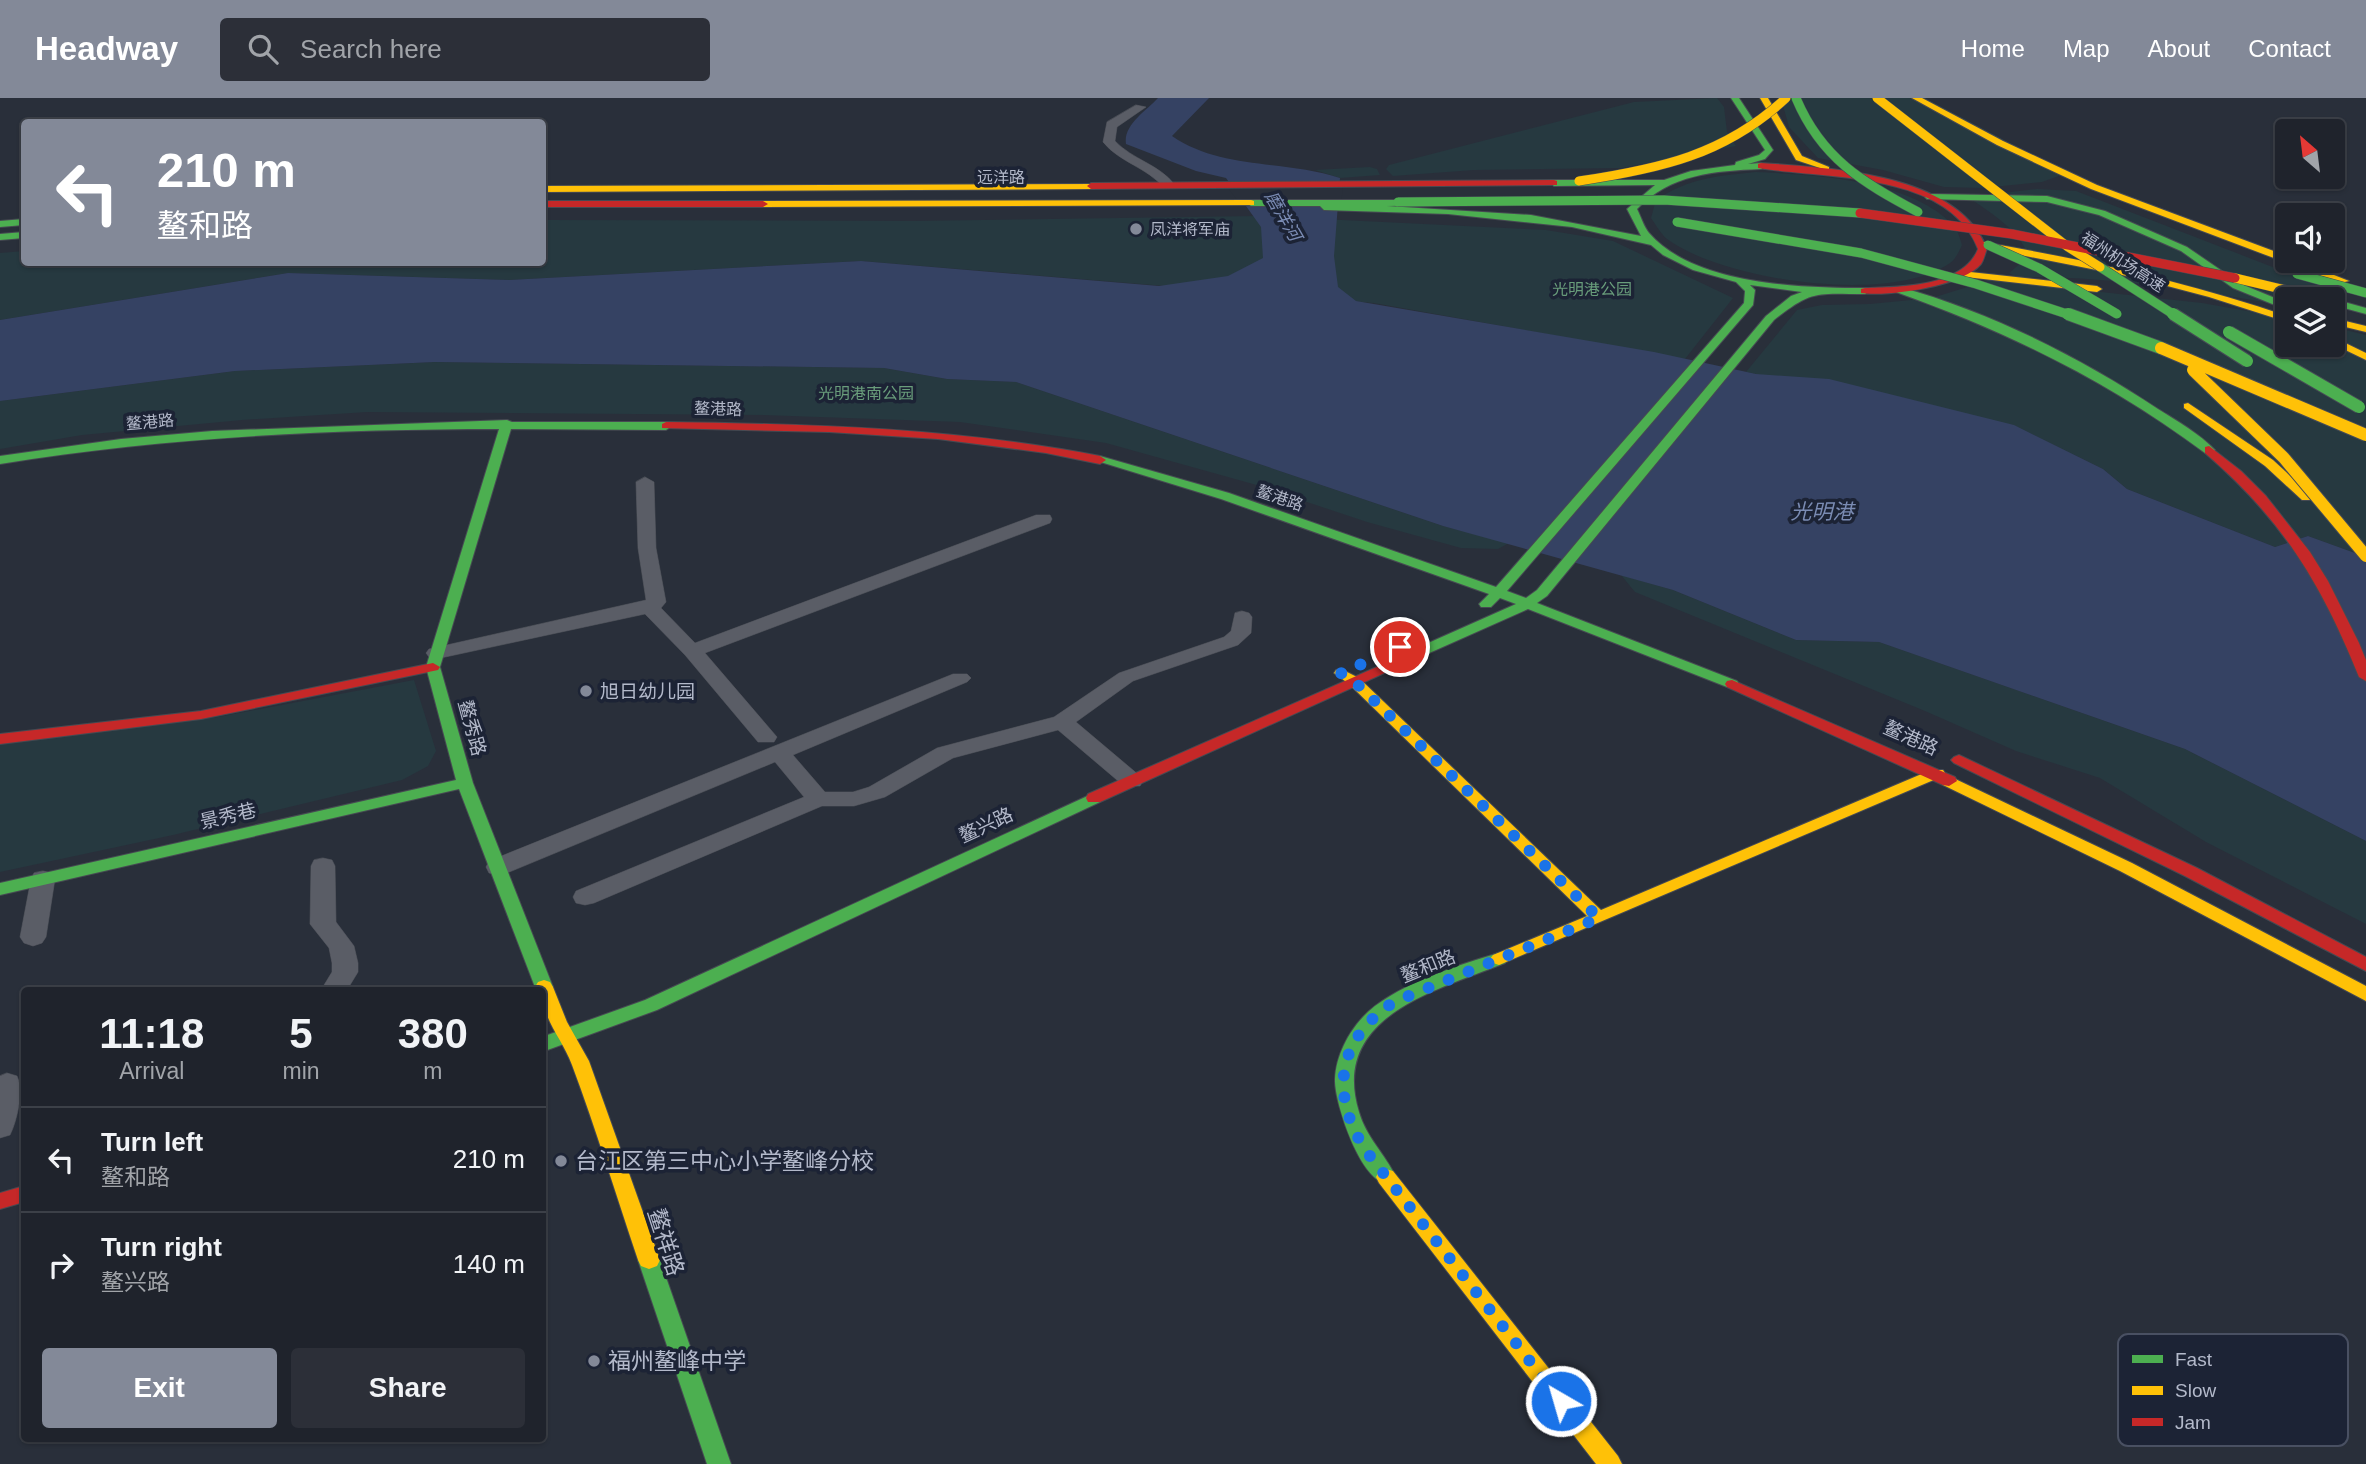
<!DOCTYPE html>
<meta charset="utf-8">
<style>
:root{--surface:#1f232c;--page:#2c2f38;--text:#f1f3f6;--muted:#a1a4a9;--line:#3c4048;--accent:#838998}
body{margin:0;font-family:Arial,"Noto Sans SC",sans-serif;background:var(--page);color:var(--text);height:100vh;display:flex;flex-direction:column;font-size:26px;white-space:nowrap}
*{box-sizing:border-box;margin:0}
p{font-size:23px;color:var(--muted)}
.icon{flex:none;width:38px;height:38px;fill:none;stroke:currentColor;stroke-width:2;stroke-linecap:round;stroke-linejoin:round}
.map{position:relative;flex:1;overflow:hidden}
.sheet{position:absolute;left:21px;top:889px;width:525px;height:455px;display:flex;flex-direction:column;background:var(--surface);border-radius:7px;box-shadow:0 2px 5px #0004,0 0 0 2px var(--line)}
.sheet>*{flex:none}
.top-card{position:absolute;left:21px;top:21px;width:525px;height:147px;border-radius:7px;box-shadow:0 2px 5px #0004,0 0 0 2px var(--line);background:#838998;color:#fff;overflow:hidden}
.needle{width:46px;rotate:332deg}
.controls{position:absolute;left:2275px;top:21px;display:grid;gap:14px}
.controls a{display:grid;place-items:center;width:70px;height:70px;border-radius:7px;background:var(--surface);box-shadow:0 2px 5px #0004,0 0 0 2px var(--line);font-size:35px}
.pin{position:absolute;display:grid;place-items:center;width:60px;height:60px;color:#fff;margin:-30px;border:4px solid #fff;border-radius:50%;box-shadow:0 2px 7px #0007}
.me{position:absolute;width:77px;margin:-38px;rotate:322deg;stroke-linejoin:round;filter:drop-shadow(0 0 5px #0008)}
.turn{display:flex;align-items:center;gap:24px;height:147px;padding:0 21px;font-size:32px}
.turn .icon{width:91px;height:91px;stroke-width:2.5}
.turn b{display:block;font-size:49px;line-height:60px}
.eta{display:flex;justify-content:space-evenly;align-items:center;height:119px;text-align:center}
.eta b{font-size:42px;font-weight:700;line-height:49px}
.primary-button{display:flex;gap:14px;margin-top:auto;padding:14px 21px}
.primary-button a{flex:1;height:80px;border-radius:7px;background:var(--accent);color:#fff;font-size:28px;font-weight:700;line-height:80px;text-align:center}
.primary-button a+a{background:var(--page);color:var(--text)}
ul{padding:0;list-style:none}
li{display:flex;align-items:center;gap:21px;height:105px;padding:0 21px;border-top:2px solid var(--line)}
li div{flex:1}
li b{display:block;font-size:26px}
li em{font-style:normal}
header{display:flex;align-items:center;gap:42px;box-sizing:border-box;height:98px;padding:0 35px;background:var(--accent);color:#fff}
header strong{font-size:33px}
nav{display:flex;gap:38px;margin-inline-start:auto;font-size:24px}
.search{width:490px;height:63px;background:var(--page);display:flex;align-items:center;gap:18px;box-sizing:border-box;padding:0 24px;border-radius:7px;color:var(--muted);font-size:26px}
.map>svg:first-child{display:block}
</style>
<header>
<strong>Headway</strong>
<div class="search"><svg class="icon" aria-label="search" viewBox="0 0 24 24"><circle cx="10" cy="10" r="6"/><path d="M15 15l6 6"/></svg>Search here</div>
<nav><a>Home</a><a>Map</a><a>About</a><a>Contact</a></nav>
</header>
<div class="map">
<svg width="2366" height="1366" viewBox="0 0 2366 1366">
<rect width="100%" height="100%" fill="#292f3a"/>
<path fill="#263940" d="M 1717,0 L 1724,9 L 1727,34 L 1736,48 L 1622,70 L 1474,72 L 1393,78 L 1386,71 L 1389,67 L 1634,4 Z
M 1781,0 L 1925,0 L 2067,75 L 2042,84 L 1983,90 L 1944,89 L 1883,72 L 1818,60 L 1789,29 Z
M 1370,69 L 1377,71 L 1380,77 L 1340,80 L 1315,72 Z
M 1756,74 C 1816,77 1909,81 1953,127 C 1958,132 1960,141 1962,147 C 1959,153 1956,161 1950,165 C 1891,207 1724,183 1667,141 C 1661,136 1656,127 1651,120 L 1656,102 C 1689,80 1717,78 1756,74 Z
M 2037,91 L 2076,93 L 2340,195 L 2287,201 L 2287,208 C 2195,192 2111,178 2016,179 L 2009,175 L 2029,158 C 2017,130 1992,116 1968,99 Z
M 1258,118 L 1546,132 L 1613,143 L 1733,200 L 1685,261 L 1374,205 L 861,163 L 509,182 L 288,175 L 0,222 L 0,155 L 24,153 L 24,164 L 542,164 L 543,122 L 914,123 Z
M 1990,182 L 2202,205 L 2287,220 L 2287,247 L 2333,247 L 2333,229 L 2366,237 L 2366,459 L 2308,438 L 2275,449 L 2127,391 L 2103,371 L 2013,327 L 1746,274 L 1797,212 L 1822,207 L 1870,206 L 1932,200 Z
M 435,264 L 884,270 L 947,281 L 1016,284 L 1443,428 L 1509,445 L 1498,451 L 1461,450 L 1367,424 L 1253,386 L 1106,345 L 960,324 L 763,317 L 367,314 L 242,322 L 82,337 L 0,351 L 0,303 L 235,273 Z
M 1621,477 L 1673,492 L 1796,542 L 1879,544 L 2185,651 L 2366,743 L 2366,826 L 2206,744 L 2100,680 L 2016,653 L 1925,613 L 1635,494 Z
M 414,582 L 436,653 L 428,668 L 402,682 L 173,737 L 0,774 L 0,646 L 218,619 Z"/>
<path fill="#354263" d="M 1158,0 L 1209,0 L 1172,38 C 1221,72 1286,62 1340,80 L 1334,158 L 1338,189 L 1356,203 L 1654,254 L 1756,276 L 1829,281 L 2014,327 L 2103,371 L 2127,391 L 2275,449 L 2308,438 L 2366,459 L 2366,743 L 2185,651 L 1879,544 L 1796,542 L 1673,492 L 1443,428 L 1016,284 L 947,281 L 884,270 L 435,264 L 235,273 L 0,303 L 0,222 L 288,175 L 509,182 L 861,163 L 1159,188 L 1228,178 L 1263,160 L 1261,129 L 1226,80 L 1196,73 L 1126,46 C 1123,27 1146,13 1158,0 Z"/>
<path fill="#292f3a" d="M 1343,89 L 1341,106 L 1240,106 L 1228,90 Z"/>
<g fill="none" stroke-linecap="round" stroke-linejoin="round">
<g stroke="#464a52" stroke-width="1">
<path id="street" d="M 1136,7 L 1146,9 L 1117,29 L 1115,43 C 1133,62 1159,66 1175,87 L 1174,90 L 1164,90 C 1147,69 1120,65 1103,44 L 1107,24 Z
M 645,379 L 654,384 L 656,450 L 666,504 L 661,510 L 695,545 L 1036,417 L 1050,417 L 1052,421 L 1050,425 L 705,555 L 777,639 L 774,644 L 758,644 L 685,557 L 645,516 L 436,561 L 429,559 L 426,555 L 429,551 L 646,502 L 638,450 L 636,384 Z
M 1242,513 L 1249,515 L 1252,519 L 1251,535 L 1238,547 L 1133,583 L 1076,624 L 1140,678 L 1143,683 L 1140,688 L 1124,688 L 1058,632 L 953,660 L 885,699 L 854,708 L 822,708 L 594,805 L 585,807 L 576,805 L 573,799 L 576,793 L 804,699 L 775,664 L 507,775 L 498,777 L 489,775 L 486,769 L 489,763 L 953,576 L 967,576 L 971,580 L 967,584 L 793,657 L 825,694 L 853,694 L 869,689 L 937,650 L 1054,619 L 1119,575 L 1224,539 L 1231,533 L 1235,515 Z
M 323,760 L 332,762 L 335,768 L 336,824 L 354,848 L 358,865 L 358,874 L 347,892 L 321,892 L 332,874 L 332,865 L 329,850 L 310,826 L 311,768 L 314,762 Z
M 43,773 L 52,775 L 55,781 L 46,839 L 42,845 L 33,848 L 24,845 L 20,839 L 31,781 L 34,775 Z
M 7,975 L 17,978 C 24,993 17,1023 10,1037 L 0,1040 L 0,978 Z"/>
</g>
<g stroke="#464a52" stroke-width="2">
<path id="fast" d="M 1731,0 L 1739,0 L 1773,52 L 1765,61 L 1748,66 L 1761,65 L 1765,68 L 1761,71 C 1714,73 1671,76 1637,111 C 1641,119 1644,129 1649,135 C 1694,187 1802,190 1865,190 L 1870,193 L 1865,196 C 1817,196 1813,191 1774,222 L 1547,498 L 1537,505 L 1737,583 L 1739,586 L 1737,589 L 1727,589 L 1528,511 L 1391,572 L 1381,572 L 1379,569 L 1381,566 L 1516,506 L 1500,500 L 1491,509 L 1481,509 L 1479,506 L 1489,496 L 1221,401 L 1094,362 L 1100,358 L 1229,395 L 1496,489 L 1744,205 L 1745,193 L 1736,184 L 1693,172 L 1663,157 L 1651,147 L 1572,129 L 1448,116 L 1324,112 L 1320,108 L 1251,108 L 1246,105 L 1251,102 L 1439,102 L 1442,103 L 1442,107 L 1387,108 L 1531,117 L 1641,138 L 1627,111 L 1655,87 L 1554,88 L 1550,85 L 1554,82 L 1664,82 L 1691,73 L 1735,67 L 1736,64 L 1759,57 L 1765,52 ZM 1750,187 L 1802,194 L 1791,198 L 1766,218 L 1537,492 L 1526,500 L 1507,493 L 1753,207 L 1755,192 Z
M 1930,96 L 2047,98 L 2105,113 L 2187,149 L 2241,186 L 2287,205 L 2287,212 L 2233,190 L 2181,153 L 2099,117 L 2047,104 L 1927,101 L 1925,99 Z
M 24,121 L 24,127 L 0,129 L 0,123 Z
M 24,134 L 24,140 L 0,142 L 0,136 Z
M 1900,189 C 1990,214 2080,259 2158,311 C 2177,323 2200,336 2215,352 L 2213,355 L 2205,355 C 2110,284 2008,234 1896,194 L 1895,192 Z
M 2332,201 L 2337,202 L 2366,210 L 2366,216 L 2333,207 Z
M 507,322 L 512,324 L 666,324 L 672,328 L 666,332 L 511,331 L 440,569 L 473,685 L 553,889 L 550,894 L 542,895 L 542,892 L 537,892 L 535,889 L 459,691 L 0,797 L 0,785 L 456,682 L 426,569 L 499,331 C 332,331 166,339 0,366 L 0,358 L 121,341 L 212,333 Z
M 1094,695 L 1102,700 L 1100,704 L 657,912 L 542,954 L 542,939 L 645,902 Z
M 1499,855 L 1505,857 L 1508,861 L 1505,865 C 1439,892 1329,917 1359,1014 C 1366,1039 1385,1056 1396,1079 L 1393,1085 C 1364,1095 1334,1005 1335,981 C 1336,958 1348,935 1363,919 C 1390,889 1460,866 1499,855 Z
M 649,1153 L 657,1156 L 660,1162 L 731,1366 L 707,1366 L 638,1162 L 641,1156 Z"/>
</g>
<g stroke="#464a52" stroke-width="2">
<path id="slow" d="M 1760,0 L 1768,0 L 1802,58 L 1829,69 L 1829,73 L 1796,62 Z
M 1912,0 L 1922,0 L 2003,43 L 2097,87 L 2287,158 L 2287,163 L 2299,163 L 2349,183 L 2340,185 L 2091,91 L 1997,47 Z
M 1094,86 L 1095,88 L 1091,91 L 542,94 L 542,88 Z
M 1251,102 L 1254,103 L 1254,107 L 763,109 L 758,106 L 763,103 Z
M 1983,144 C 2086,162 2188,184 2287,218 L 2287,224 L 2209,199 L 2137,180 L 1980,149 L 1980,145 Z
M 1961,173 L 2097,188 L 2102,191 L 2097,194 L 1957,178 L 1956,176 Z
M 2333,220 L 2366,228 L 2366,234 L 2333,226 Z
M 2333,239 L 2366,255 L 2366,262 L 2333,246 Z
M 2188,305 L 2273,362 L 2310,396 L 2310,402 L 2302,402 L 2265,368 L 2184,310 L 2184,306 Z
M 1341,571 L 1359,580 L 1601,812 L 1931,672 L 1943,672 L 1945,675 L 1943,678 L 1499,867 L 1493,865 L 1490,861 L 1493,857 L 1587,818 L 1349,586 L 1334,575 L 1336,572 Z
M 1949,678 L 2132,765 L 2366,888 L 2366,903 L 2120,773 L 1943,687 L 1941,683 L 1943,679 Z
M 544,882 L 550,884 L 553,889 L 567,924 L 589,963 L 660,1162 L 657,1168 L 649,1171 L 641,1168 L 638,1162 C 616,1097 596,1031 572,967 C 562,940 542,922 542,892 L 536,892 L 535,889 L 538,884 Z
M 1386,1071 L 1393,1073 L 1618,1358 L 1622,1366 L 1596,1366 L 1379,1085 L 1376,1079 L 1379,1073 Z"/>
</g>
<g stroke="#464a52" stroke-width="2">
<path id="jam" d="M 1761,65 C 1831,70 1958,75 1987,151 C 1985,155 1984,162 1981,166 C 1963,188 1889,199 1861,195 L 1861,191 L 1865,190 C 1900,189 1963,189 1978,151 C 1949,73 1825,81 1758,70 L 1758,66 Z
M 1554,82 L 1557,83 L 1557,87 L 1091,91 L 1087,88 L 1091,85 Z
M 542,103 L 763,103 L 768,106 L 763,109 L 542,109 Z
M 666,324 C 812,326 956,330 1100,358 L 1106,362 L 1100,366 L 1046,355 L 938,341 L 829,334 L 662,330 L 662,326 Z
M 2209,348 L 2241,373 L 2266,398 L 2310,454 L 2328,483 L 2359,545 L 2366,562 L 2366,583 L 2359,579 C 2321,485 2282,421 2205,355 L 2205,349 Z
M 433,565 L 440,569 L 438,572 L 201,621 L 0,646 L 0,636 L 201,613 Z
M 1386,565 L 1391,566 L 1393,569 L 1391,572 L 1100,704 L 1088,704 L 1086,700 L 1088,696 Z
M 1732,582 L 1955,679 L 1957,683 L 1949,688 L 1943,687 L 1727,589 L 1725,586 L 1727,583 Z
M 1959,657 L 2197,770 L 2366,859 L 2366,873 L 2185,778 L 1954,665 L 1951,662 L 1954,659 Z
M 24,1088 L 24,1104 L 0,1111 L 0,1095 Z"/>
</g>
<use href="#street" fill="#5a5d66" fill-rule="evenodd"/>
<use href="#fast" fill="#4caf50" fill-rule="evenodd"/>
<use href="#slow" fill="#ffc107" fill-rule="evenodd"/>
<use href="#jam" fill="#c62828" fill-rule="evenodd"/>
<g stroke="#464b55" stroke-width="10" stroke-linecap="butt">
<path id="fast-bridge-far1" d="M 1796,0 C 1821,60 1863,85 1918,114
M 1398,104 L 1664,102 L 1860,115
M 1677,124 L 1861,155 L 1976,186 L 2073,218
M 1988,147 L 2039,170 L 2117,216
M 2100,169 L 2176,218
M 2297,176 L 2366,195"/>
</g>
<g stroke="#464b55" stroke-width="14" stroke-linecap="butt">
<path id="fast-bridge" d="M 2068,216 L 2161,250
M 2173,216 L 2247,263
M 2229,234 L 2359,309"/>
</g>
<g stroke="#464b55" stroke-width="10" stroke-linecap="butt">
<path id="slow-bridge-far1" d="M 1877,0 L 2068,149 L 2100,169
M 1579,83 C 1659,71 1725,57 1786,0
M 2235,180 L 2324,201"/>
</g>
<g stroke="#464b55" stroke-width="14" stroke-linecap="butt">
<path id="slow-bridge" d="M 2161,250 L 2366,337
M 2193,272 L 2284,360 L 2366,458"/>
</g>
<g stroke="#464b55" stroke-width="10" stroke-linecap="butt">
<path id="jam-bridge" d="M 1860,115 L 2012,136 L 2235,180"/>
</g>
<use href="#fast-bridge-far1" stroke="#4caf50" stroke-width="9"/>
<use href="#fast-bridge" stroke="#4caf50" stroke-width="12"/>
<use href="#slow-bridge-far1" stroke="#ffc107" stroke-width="9"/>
<use href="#slow-bridge" stroke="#ffc107" stroke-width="12"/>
<use href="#jam-bridge" stroke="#c62828" stroke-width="9"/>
</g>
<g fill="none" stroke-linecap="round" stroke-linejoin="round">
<path stroke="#1a73e8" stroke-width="12" stroke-dasharray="0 21.6" d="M 1400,549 L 1341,575 L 1354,583 L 1599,820 L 1394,904 C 1337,941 1329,996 1366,1053 L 1561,1303"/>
</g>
<g fill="#838998" stroke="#1c2335" stroke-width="2.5">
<circle cx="1136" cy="131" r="7"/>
<circle cx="586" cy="593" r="7"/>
<circle cx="561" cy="1063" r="7"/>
<circle cx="594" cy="1263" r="7"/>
</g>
<g text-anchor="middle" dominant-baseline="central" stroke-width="7" stroke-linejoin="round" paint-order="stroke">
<g font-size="16" fill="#b3b9ca" stroke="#1c2335">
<text x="1001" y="79">远洋路</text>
<text transform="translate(2123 164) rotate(33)">福州机场高速</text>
<text transform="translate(718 311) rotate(1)">鳌港路</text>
<text transform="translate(150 324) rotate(-5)">鳌港路</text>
<text transform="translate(1280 400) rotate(19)">鳌港路</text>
</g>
<g font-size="16" fill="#b3b9ca" stroke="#1c2335" text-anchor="start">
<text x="1150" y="131">凤洋将军庙</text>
</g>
<g font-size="16" fill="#699d7b" stroke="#1c2335">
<text x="1592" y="191">光明港公园</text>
<text x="866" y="295">光明港南公园</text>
</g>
<g font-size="18" font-style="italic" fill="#7a8bb3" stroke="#1c2335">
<text transform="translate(1283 118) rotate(60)">磨洋河</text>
</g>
<g font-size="19" fill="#b3b9ca" stroke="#1c2335" text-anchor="start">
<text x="600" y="593">旭日幼儿园</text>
</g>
<g font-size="19" fill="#b3b9ca" stroke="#1c2335">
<text transform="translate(472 630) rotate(75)">鳌秀路</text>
<text transform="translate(1911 640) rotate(24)">鳌港路</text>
<text transform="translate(228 718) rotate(-13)">景秀巷</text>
<text transform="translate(986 727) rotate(-25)">鳌兴路</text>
<text transform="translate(1428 868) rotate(-22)">鳌和路</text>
</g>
<g font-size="21" font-style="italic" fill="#7a8bb3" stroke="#1c2335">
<text x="1822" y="413">光明港</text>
</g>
<g font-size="23" fill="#b3b9ca" stroke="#1c2335" text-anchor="start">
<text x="575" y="1063">台江区第三中心小学鳌峰分校</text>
<text x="608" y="1263">福州鳌峰中学</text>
</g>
<g font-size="23" fill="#b3b9ca" stroke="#1c2335">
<text transform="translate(666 1144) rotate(72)">鳌祥路</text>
</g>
</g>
<rect x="2118" y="1236" width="230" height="112" rx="10" fill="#1c2335" stroke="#495062" stroke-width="2"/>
<rect x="2132" y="1257" width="31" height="8" fill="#4caf50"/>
<rect x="2132" y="1288" width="31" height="9" fill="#ffc107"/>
<rect x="2132" y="1320" width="31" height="8" fill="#c62828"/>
<g font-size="19" fill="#b3b9ca">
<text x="2175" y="1268">Fast</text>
<text x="2175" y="1299">Slow</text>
<text x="2175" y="1331">Jam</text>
</g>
</svg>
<div class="controls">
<a><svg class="needle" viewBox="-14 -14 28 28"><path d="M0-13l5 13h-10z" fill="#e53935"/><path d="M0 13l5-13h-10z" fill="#a1a4a9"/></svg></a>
<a><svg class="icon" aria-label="sound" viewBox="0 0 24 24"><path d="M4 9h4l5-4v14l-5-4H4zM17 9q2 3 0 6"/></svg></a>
<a><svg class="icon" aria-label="layers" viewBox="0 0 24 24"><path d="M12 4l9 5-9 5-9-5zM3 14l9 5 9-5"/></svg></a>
</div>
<div class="pin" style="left:1400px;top:549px;background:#d93025"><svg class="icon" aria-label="arrive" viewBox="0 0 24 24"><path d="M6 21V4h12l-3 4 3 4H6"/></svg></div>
<svg class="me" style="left:1561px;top:1303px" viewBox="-20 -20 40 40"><circle r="17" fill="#1a73e8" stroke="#fff" stroke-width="3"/><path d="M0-11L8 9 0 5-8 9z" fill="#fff"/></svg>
<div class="top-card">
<div class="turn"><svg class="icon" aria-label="left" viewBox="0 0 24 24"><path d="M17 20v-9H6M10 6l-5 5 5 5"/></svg><div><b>210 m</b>鳌和路</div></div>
</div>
<section class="sheet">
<div class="eta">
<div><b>11:18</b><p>Arrival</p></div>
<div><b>5</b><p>min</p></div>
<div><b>380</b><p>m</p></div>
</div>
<ul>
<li><svg class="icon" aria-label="left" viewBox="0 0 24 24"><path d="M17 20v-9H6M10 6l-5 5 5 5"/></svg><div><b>Turn left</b><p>鳌和路</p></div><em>210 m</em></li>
<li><svg class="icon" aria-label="right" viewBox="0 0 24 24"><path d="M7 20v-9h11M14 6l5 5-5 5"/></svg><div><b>Turn right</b><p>鳌兴路</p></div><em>140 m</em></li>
</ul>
<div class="primary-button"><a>Exit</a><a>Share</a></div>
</section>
</div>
